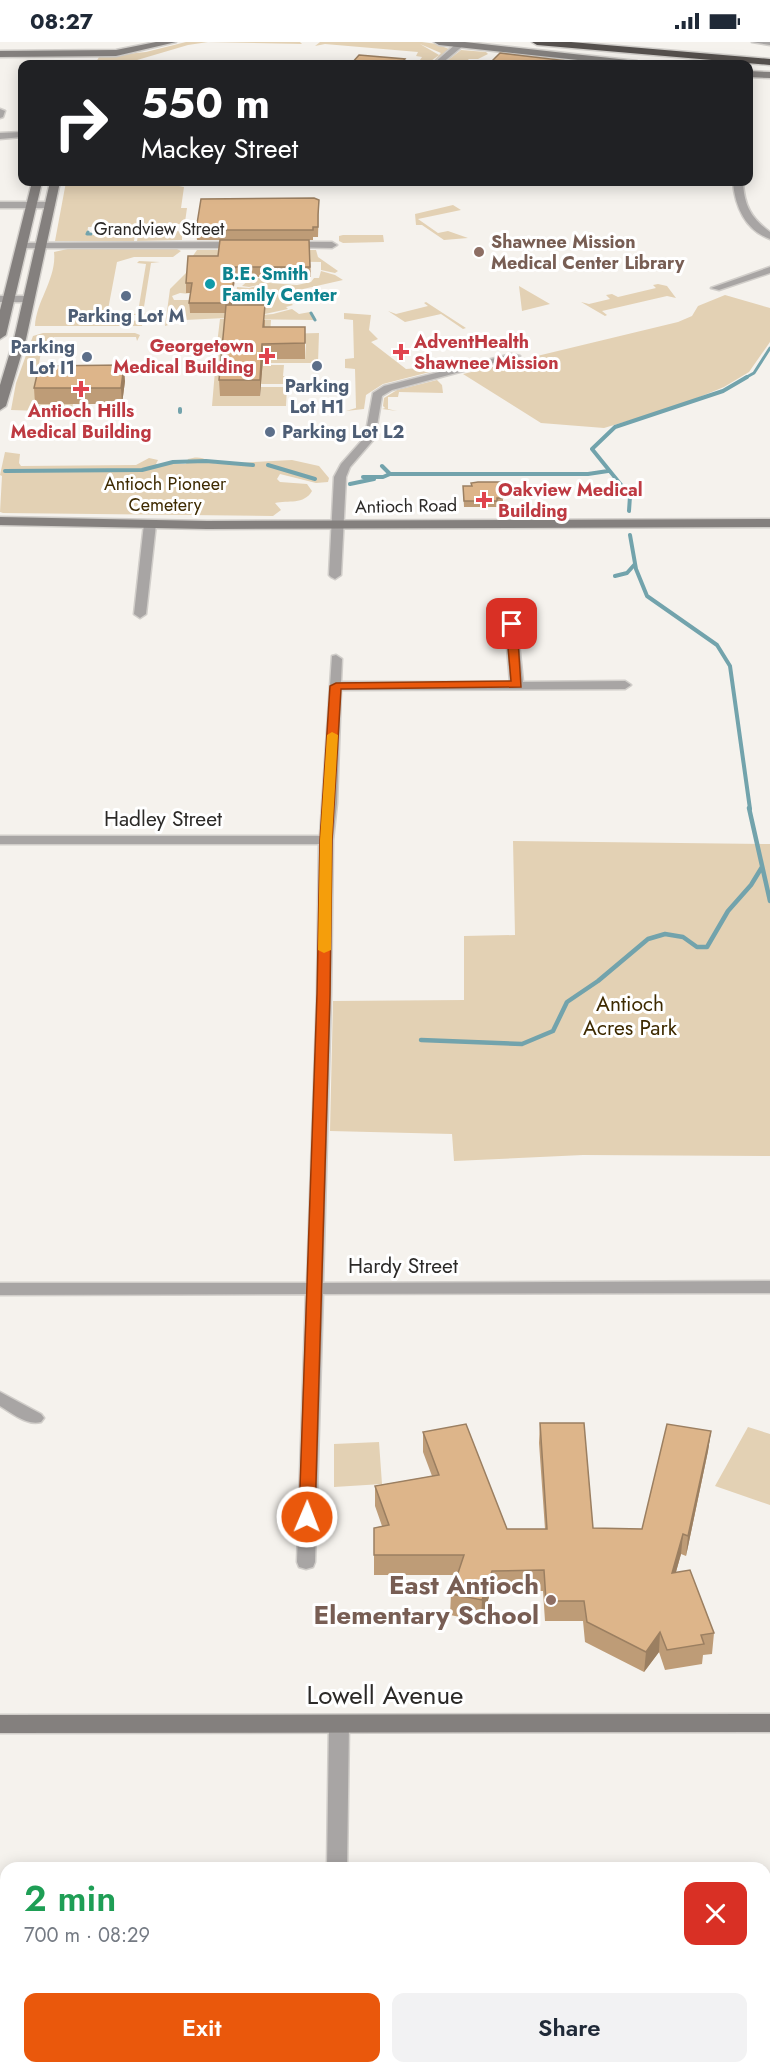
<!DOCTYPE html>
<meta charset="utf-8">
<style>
:root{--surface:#fff;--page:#f2f2f3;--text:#1f2937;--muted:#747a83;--accent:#ea580c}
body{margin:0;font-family:Jost,sans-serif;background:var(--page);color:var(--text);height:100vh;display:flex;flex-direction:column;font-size:22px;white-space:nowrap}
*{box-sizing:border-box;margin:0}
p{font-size:20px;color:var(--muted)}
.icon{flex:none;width:33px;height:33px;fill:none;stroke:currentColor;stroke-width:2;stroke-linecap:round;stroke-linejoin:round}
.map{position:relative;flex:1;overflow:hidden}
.details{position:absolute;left:0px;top:1820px;width:771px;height:212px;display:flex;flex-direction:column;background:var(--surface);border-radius:18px 18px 0 0;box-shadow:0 3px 15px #0003}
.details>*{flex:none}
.top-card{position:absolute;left:18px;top:18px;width:735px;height:126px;border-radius:12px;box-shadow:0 3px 15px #0003;background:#202124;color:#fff;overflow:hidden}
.pin{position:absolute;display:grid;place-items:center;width:51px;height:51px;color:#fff;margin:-26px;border-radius:12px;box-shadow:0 3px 9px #0006}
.me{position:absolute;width:66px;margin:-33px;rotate:1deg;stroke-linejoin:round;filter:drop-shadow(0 0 4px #0008)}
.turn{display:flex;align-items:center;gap:21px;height:126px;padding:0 24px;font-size:27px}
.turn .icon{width:78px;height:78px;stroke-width:2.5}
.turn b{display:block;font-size:42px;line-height:51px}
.round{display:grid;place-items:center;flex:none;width:63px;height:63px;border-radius:12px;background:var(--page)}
.overview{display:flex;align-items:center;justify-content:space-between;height:102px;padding:0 24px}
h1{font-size:36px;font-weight:600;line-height:45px;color:#1e9e55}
.button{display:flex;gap:12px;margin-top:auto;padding:12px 24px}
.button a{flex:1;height:69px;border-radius:12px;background:var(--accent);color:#fff;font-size:24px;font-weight:600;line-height:69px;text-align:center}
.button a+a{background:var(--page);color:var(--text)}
.status{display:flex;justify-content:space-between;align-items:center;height:42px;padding:0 30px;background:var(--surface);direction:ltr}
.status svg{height:16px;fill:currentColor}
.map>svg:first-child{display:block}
</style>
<div class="status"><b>08:27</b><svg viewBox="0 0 49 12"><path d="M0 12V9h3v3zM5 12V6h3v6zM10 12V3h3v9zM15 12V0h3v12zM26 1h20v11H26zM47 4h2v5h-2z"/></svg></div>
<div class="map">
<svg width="770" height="2030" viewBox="0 0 770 2030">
<rect width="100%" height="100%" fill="#f5f2ed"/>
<path fill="#e3d1b4" d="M 186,0 L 300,0 L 302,2 L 208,0 L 188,3 L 127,21 L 95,22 L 99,15 L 146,10 Z
M 320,0 L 422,0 L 444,3 L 439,3 L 449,7 L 431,22 L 441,11 L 420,2 L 439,13 L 427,22 L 410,22 L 418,21 L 422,15 L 416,14 L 418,10 L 325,2 L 315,4 Z
M 461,8 L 486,10 L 488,12 L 478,17 L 469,17 L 463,22 L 443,22 Z
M 66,140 L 180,140 L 179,144 L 184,145 L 181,166 L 187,166 L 185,180 L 173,184 L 88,185 L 87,193 L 135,193 L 134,199 L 55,199 Z
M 453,163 L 461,168 L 418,177 L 438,191 L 448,189 L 468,196 L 444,198 L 422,183 L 416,183 L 415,172 Z
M 171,188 L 182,190 L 182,198 L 137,199 L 138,193 L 169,192 Z
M 343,193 L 383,193 L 384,200 L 343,201 L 339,199 L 339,194 Z
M 72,206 L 175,206 L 181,209 L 173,215 L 134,215 L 117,220 L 107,273 L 115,274 L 120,278 L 142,279 L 143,280 L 142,284 L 35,284 C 36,259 57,236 54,210 Z
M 197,208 L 316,208 L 318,215 L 338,229 L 335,231 L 321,228 L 321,220 L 190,218 Z
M 139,219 L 160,220 L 151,221 L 143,271 L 152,272 L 151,273 L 128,273 L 140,271 L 138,270 L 146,222 L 137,221 Z
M 321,229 L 335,233 L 343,238 L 290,250 L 293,253 L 287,255 L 278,248 L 293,263 L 286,265 L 288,267 L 265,272 L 243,262 L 249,259 L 251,262 L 251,259 L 261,255 L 266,256 L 264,253 L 269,250 L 242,259 L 232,259 L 233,256 L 243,256 L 236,255 L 237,245 L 249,246 L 268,241 L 249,245 L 242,244 L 251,236 L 281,236 L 270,241 L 297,243 L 311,240 L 314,236 L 319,236 Z
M 186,231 L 186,251 L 190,252 L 180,251 L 172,254 L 174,258 L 189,258 L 190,271 L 225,271 L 225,276 L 185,278 L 165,284 L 170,247 Z
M 658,242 L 667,244 L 676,256 L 667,254 L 602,269 L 607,273 L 605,274 L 581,260 L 589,262 L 610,257 L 606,253 L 612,252 L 618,255 L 656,246 L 653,243 Z
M 519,244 L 550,262 L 522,269 Z
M 725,253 L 770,266 L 770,300 L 749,330 L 724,345 L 675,365 L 604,386 L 541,381 L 463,332 L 678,280 L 692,274 L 698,264 Z
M 426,260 L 429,262 L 466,286 L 463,287 L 441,272 L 405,280 L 388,269 L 396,272 L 428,264 L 424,261 Z
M 292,267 L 299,272 L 310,270 L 314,278 L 230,277 L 271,278 L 270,294 L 228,308 L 219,308 L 220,302 L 217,302 L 220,277 L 273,272 Z
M 344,271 L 371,273 L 369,288 L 378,297 L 371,300 L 406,327 L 419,326 L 425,329 L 447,324 L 443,320 L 446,319 L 453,324 L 383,342 L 366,353 L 364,367 L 346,369 L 356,366 L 355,327 L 345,326 L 345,317 L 354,316 L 353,278 L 344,277 Z
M 43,291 L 135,291 L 140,293 L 137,299 L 136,295 L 54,295 L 52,300 L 43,300 L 37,332 L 73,362 L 71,370 L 11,368 L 16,341 L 33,294 Z
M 319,291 L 318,321 L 265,321 L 257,317 L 305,317 L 306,301 L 280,292 Z
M 219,311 L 228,311 L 220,354 L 260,354 L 261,345 L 287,345 L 286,364 L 212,364 L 216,317 L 218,317 Z
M 262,323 L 284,323 L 283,334 L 286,334 L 287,342 L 261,342 Z
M 437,338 L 442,343 L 443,351 L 399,350 L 398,355 L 388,355 L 388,367 L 397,369 L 382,367 L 385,366 L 383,364 L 384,356 L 397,348 Z
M 5,410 L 20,412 L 19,421 L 21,424 L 136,423 L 149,416 L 158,418 L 156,422 L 186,422 L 188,417 C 203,412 207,420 219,422 L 292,418 L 319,424 L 329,436 L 328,440 L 316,441 L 280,432 L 277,437 L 280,440 L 307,442 L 312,449 C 304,463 288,458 275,461 L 281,468 L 273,474 L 3,471 L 0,470 L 2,434 L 0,433 Z
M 513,799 L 770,802 L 770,1114 L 583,1113 L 454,1119 L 452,1092 L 330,1089 L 333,959 L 464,958 L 464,894 L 515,893 Z
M 748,1385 L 770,1392 L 770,1463 L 715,1444 Z
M 379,1400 L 382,1442 L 334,1445 L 334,1402 Z"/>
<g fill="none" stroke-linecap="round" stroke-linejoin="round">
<path stroke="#72a3ac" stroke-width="3" d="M 88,190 L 87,192 L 91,192
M 311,271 L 315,278
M 745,336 L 754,331 L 770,306"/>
<path stroke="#72a3ac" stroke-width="4" d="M 180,367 L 180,370
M 268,423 L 315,437
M 382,424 L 390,432
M 5,429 L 142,428 L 173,420 L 206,419 L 253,423
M 363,435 L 383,435 L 390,432 L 588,432 L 608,429
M 350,442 L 374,437
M 629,469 L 630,454 L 592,407 L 615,385 L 723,349 L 747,335
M 630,493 L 636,527 L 647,554 L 717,603 L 730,624 L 750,767
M 615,534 L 627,531 L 635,522"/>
<path stroke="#72a3ac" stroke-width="4.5" d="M 749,766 L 770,859
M 421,998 L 522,1002 L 553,989 L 567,960 L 598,939 L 648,897 L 665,892 L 683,895 L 697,905 L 707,905 L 728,869 L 751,843 L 762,825"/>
<g stroke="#d1ceca" stroke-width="3">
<path id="street" d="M 752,0 L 770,0 L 770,3 Z
M 457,1 L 464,3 L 441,22 L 433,22 Z
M 0,67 L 5,69 L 3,75 L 0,76 Z
M 22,90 L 22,95 L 0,97 L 0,91 Z
M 733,140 L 743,140 C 744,163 751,176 770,190 L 770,197 C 745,188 735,164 733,140 Z
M 0,160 L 50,160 L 55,163 L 50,166 L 0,166 Z
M 290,200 L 332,200 L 337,203 L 332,206 L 287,205 L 287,201 Z
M 22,201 L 239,200 L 244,203 L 239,206 L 19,206 L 17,204 Z
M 770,225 L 770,231 L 719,248 L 711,246 Z
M 0,254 L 29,254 L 34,257 L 29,260 L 0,260 Z
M 511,312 L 520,314 L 392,348 L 382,354 L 375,396 L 350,425 L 346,435 L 341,533 L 335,537 L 331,535 L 329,533 L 334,435 L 341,422 L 365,395 L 373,351 L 384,344 Z
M 150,479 L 156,482 L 146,572 L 140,576 L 134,572 L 144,482 Z
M 511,578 L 517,582 L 523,640 L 625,639 L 631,643 L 625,647 L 341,648 L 337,761 L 333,798 L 331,952 L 323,1241 L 770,1239 L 770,1251 L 323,1252 L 315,1520 L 313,1525 L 306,1527 L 299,1525 L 297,1520 L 306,1252 L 0,1253 L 0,1241 L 307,1241 L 317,952 L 319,802 L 0,802 L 0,794 L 320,794 L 332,614 L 336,613 L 342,617 L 341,640 L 510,640 L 505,582 Z
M 0,1350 L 41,1372 L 44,1376 L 41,1380 C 27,1384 12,1371 0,1364 Z
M 339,1674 L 346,1676 L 349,1682 L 347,1826 L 327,1826 L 329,1682 L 332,1676 Z
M 0,1956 L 6,1956 L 6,1974 L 0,1974 Z
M 323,2025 L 345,2025 L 345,2030 L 323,2030 Z
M 614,2025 L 644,2025 L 646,2030 L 616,2030 Z"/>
</g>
<g stroke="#d1ceca" stroke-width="3">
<path id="secondary" d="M 156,0 L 176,0 L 116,14 L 0,15 L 0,9 L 116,8 Z
M 434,0 L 465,0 L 637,19 L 642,22 L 615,22 L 439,3 Z
M 748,29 L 770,30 L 770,36 L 748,35 Z
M 32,140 L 42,140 L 6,293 L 0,297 L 0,268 Z
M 50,140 L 60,140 L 26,297 L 6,364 L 0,368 L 0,343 L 14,297 Z
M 0,475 L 207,479 L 770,477 L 770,485 L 207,487 L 0,483 Z
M 770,1672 L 770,1690 L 0,1691 L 0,1673 Z"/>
</g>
<g stroke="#d1ceca" stroke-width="3">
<path id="highway" d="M 532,0 L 571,0 L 770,17 L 770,23 L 537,3 Z"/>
</g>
<use href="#street" fill="#a8a5a4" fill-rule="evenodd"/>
<use href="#secondary" fill="#84807e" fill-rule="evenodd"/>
<use href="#highway" fill="#55504d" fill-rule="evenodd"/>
</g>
<path fill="#be9c77" d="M 325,140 L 364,140 L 364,141 L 325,141 Z
M 319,158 L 318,195 L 313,195 L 313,198 L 197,198 L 196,188 Z
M 309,198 L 311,235 L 235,235 L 232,263 L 265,278 L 265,285 L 305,285 L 305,317 L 263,317 L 260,354 L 220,354 L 219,338 L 226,271 L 190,271 L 189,261 L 191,251 L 186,251 L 186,241 L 218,214 Z
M 125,339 L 122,362 L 35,362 L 34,346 Z
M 463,444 L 503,456 L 503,462 L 497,462 L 497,465 L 464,465 Z
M 540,1381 L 593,1486 L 642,1487 L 711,1389 L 708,1409 L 686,1514 L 681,1512 L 676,1530 L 714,1591 L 712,1612 L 703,1613 L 702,1622 L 665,1628 L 659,1610 L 644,1630 L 585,1600 L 583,1579 L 545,1579 L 543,1549 L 491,1549 L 481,1579 L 450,1573 L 451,1552 L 457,1533 L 374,1533 L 374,1486 L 382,1484 L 375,1464 L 375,1444 L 432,1434 L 423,1410 L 423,1390 L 507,1487 L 545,1487 L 539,1401 Z"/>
<path fill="#9b7f61" d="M 235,225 L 235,235 L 231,271 L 231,261 Z
M 262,302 L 263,317 L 260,354 L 260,338 Z
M 124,323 L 125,339 L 122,362 L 121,346 Z
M 711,1389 L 708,1409 L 686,1514 L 688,1494 Z
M 683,1492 L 681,1512 L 670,1551 L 672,1531 Z
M 492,1529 L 491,1549 L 481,1579 L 482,1558 Z
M 660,1590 L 659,1610 L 644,1630 L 646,1610 Z
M 28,2025 L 34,2025 L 34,2030 L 28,2030 Z"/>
<path fill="#ddb58a" stroke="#9b7f61" stroke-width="1.5" d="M 500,11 L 585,21 L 584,22 L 489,22 Z
M 359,13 L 405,17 L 401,22 L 351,22 Z
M 314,156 L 319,158 L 318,173 L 318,185 L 313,185 L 313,188 L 196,188 L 201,157 Z
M 220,198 L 309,198 L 310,225 L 235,225 L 231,261 L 189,261 L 192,241 L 186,241 L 188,214 L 218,214 Z
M 226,263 L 265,263 L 263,285 L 305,285 L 305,301 L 262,302 L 260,338 L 219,338 Z
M 124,323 L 121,346 L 34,346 L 39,324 Z
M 478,440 L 502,440 L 503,456 L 497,456 L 497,459 L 464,459 L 463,444 L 472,444 L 471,441 Z
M 540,1381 L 584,1381 L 593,1486 L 642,1487 L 667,1382 L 711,1389 L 688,1494 L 683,1492 L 672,1531 L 690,1528 L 714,1591 L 701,1593 L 704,1602 L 667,1608 L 660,1590 L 646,1610 L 587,1580 L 584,1559 L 546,1559 L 544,1528 L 492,1529 L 482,1558 L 451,1552 L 464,1513 L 374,1513 L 374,1486 L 389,1483 L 375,1444 L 439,1433 L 423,1390 L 466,1382 L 507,1487 L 547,1487 Z
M 0,1974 L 6,1974 L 6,2025 L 28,2025 L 28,2030 L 0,2030 Z"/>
<path fill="#ea580c" stroke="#983908" stroke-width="1.5" d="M 512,579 L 517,582 L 521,645 L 341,647 L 332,798 L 330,952 L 315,1475 L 313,1479 L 301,1479 L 299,1475 L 317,952 L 320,798 L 330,644 L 336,641 L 511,639 L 506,582 Z"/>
<path fill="#f59e0b" d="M 332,690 L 338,693 L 332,798 L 331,908 L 324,911 L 318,908 L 320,798 L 327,693 Z"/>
<g fill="#8d6e63" stroke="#fff" stroke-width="2">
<circle cx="479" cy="210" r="6"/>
<circle cx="551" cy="1558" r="6"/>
</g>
<circle fill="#0f9aa8" stroke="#fff" stroke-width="2" cx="210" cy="242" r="6"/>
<g fill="#5c6f8a" stroke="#fff" stroke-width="2">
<circle cx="126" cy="254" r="6"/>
<circle cx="87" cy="315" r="6"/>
<circle cx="317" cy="324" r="6"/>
<circle cx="270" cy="390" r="6"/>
</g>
<g fill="#e0444e" stroke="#fff" stroke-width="2">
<path d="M398 301h6v6h6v6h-6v6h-6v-6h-6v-6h6z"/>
<path d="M264 305h6v6h6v6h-6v6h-6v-6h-6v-6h6z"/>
<path d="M78 338h6v6h6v6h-6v6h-6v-6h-6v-6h6z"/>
<path d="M481 449h6v6h6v6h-6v6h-6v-6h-6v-6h6z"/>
</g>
<g text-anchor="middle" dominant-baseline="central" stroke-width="6" stroke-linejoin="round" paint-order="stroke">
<g font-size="18" fill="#2c2a28" stroke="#fff">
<text x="159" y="187">Grandview Street</text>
<text transform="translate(406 464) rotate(-1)">Antioch Road</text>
</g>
<g font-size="18" font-weight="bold" fill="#785e54" stroke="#fff" text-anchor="start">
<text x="491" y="200">Shawnee Mission<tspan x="491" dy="21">Medical Center Library</tspan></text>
</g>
<g font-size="18" font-weight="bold" fill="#0d838f" stroke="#fff" text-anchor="start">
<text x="222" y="232">B.E. Smith<tspan x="222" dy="21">Family Center</tspan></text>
</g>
<g font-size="18" font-weight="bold" fill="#4e5e75" stroke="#fff">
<text x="126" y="274">Parking Lot M</text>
<text x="75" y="305" text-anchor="end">Parking<tspan x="75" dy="21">Lot I1</tspan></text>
<text x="317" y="344">Parking<tspan x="317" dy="21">Lot H1</tspan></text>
<text x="282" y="390" text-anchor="start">Parking Lot L2</text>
</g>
<g font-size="18" font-weight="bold" fill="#be3a42" stroke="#fff" text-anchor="start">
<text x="414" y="300">AdventHealth<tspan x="414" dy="21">Shawnee Mission</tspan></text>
<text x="254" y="304" text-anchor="end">Georgetown<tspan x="254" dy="21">Medical Building</tspan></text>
<text x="81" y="369" text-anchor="middle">Antioch Hills<tspan x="81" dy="21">Medical Building</tspan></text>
<text x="498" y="448">Oakview Medical<tspan x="498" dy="21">Building</tspan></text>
</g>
<g font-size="18" fill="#3e2a01" stroke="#fff">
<text x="165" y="442">Antioch Pioneer<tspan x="165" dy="21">Cemetery</tspan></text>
</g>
<g font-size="21" fill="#2c2a28" stroke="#fff">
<text x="163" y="777">Hadley Street</text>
<text x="403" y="1224">Hardy Street</text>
</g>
<g font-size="21" fill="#3e2a01" stroke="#fff">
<text x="630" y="962">Antioch<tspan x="630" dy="24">Acres Park</tspan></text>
</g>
<g font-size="26" font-weight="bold" fill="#785e54" stroke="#fff" text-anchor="end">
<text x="539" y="1543">East Antioch<tspan x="539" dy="30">Elementary School</tspan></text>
</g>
<g font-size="26" fill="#2c2a28" stroke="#fff">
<text x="385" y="1653">Lowell Avenue</text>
</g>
</g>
</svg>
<div class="pin" style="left:512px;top:582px;background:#d93025"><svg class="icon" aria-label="arrive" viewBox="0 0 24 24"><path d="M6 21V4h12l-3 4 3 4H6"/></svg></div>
<svg class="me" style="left:307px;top:1475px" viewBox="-20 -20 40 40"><circle r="17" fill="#ea580c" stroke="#fff" stroke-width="3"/><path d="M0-11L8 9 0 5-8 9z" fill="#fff"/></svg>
<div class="top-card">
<div class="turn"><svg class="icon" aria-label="right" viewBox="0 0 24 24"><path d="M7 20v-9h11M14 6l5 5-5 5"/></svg><div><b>550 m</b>Mackey Street</div></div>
</div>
<section class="details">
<div class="overview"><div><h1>2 min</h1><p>700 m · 08:29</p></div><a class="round" style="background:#d93025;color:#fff"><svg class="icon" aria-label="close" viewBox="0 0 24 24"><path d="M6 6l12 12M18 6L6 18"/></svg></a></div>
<div class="button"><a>Exit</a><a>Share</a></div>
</section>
</div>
